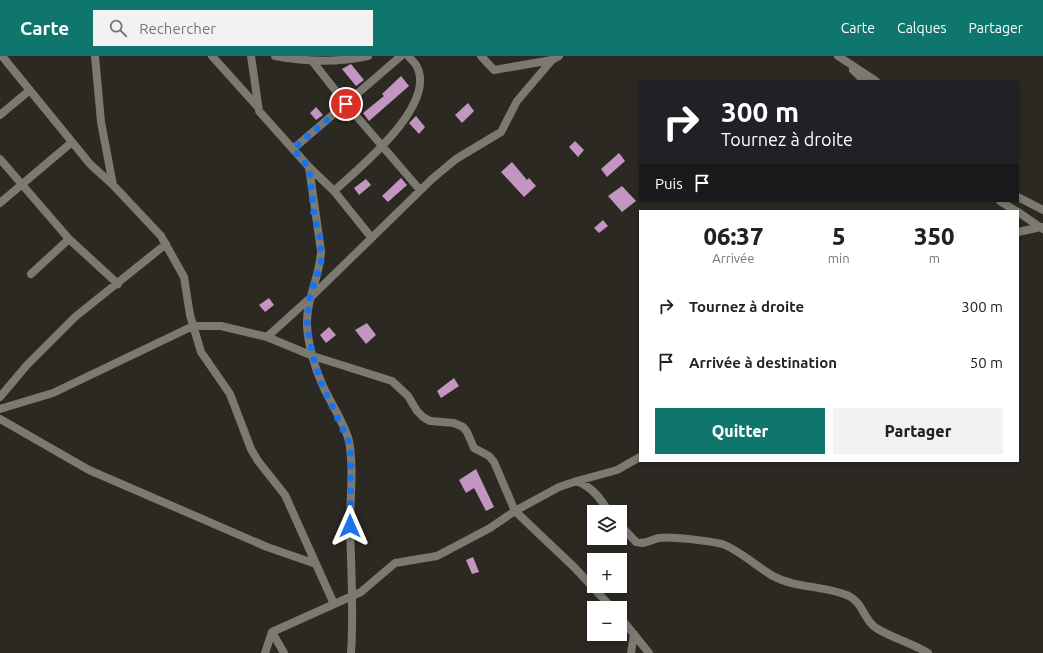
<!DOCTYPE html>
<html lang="fr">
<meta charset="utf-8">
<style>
:root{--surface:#fff;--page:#f2f2f2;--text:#222;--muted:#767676;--accent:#0f766e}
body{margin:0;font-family:Ubuntu,sans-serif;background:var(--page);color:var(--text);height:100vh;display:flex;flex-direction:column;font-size:15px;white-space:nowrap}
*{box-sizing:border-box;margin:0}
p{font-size:13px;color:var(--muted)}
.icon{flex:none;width:22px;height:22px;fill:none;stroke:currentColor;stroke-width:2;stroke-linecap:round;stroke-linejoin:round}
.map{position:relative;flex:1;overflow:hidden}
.sheet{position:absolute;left:639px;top:154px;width:380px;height:252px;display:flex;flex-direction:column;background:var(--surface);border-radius:0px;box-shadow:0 2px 6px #0003}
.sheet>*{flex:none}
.hud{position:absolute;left:639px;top:24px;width:380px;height:122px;border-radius:0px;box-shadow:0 2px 6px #0003;background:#202124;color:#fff;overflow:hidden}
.fabs{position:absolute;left:587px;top:449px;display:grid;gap:8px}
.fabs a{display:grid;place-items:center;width:40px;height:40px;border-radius:0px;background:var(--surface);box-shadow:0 2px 6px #0003;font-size:20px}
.pin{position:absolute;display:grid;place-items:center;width:34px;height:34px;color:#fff;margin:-17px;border:2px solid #fff;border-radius:50%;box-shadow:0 1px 4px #0007}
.me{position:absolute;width:44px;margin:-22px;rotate:0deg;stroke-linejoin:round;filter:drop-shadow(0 0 3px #0008)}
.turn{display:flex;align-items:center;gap:14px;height:84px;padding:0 16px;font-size:18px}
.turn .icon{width:52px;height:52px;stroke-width:2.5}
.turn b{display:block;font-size:28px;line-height:34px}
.then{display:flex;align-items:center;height:38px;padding:0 16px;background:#0003;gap:8px;font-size:15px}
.eta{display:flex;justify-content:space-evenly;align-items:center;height:68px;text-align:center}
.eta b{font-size:24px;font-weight:800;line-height:28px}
.button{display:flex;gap:8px;margin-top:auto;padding:8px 16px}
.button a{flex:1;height:46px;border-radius:0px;background:var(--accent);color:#fff;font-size:16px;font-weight:800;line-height:46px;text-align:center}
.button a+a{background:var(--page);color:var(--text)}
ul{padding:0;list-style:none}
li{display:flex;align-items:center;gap:12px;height:56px;padding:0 16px}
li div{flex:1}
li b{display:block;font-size:15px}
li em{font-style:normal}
header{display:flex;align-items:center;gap:24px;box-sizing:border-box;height:56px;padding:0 20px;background:var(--accent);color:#fff}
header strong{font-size:19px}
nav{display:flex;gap:22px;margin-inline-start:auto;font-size:14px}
.search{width:280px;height:36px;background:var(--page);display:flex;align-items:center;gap:10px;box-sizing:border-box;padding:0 14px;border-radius:0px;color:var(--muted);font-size:15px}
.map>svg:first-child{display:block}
</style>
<header>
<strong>Carte</strong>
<div class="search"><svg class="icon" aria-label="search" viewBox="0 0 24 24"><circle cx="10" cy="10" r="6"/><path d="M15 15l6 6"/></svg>Rechercher</div>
<nav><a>Carte</a><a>Calques</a><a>Partager</a></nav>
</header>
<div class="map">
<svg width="1043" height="597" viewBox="0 0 1043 597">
<rect width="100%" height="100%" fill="#2b2922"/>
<path fill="#c395c1" d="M 351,8 L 364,24 L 356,30 L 342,13 Z
M 401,20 L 409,30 L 369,65 L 363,57 L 384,40 L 382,38 Z
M 468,47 L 474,55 L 462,67 L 455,59 Z
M 316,51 L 323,59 L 316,64 L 310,57 Z
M 416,60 L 425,71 L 419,78 L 409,67 Z
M 575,85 L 584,94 L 578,101 L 569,91 Z
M 619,97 L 625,105 L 607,121 L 601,113 Z
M 512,106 L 527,124 L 529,122 L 536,130 L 524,141 L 501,116 Z
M 401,122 L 407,129 L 388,146 L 382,140 Z
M 366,123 L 371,129 L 359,139 L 354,132 Z
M 622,130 L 636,145 L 622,156 L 608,140 Z
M 603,164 L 608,170 L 599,177 L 594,172 Z
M 269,242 L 274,249 L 265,256 L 259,249 Z
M 367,267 L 376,279 L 366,288 L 355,274 Z
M 329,271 L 336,279 L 326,287 L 320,279 Z
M 454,322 L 459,330 L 441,342 L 437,335 Z
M 476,413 L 494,451 L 486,455 L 474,432 L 466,437 L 459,424 Z
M 473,501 L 479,516 L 472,518 L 466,504 Z"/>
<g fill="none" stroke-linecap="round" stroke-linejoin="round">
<path stroke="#7c7971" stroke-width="8" d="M 2,0 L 90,108 L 113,129 L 161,180 L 184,221 L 190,259 L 201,296 L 230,338 L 251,393 L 258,405 L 285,439 L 334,548
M 95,0 L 101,66 L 113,129
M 212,0 L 257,50
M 251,0 L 259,55 L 309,111 L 321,195 C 320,221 306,243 307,269 C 308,289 315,313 323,330 C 331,348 344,366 349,385 C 354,412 350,442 350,470 C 351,512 354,555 351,597
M 275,0 C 307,6 336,7 368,0
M 481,0 L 494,14 L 552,4 L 559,0
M 838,0 L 876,25
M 313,6 L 346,48 L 420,134
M 853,14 L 864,25
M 0,59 L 30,34
M 293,93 L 401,0
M 0,103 L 69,183 L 118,228
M 309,111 L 334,135 L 371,181
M 334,135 C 359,112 439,48 416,9 C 414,6 411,3 408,0
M 1018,141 L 1043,154
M 1000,145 L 1016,155
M 0,147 L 72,86
M 1018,156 L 1043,173
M 1018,176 L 1041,171
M 31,218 L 69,183
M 267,281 L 309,243 L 432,123 L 456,103 L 501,76 L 517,45 L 552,4
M 0,341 L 27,309 L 75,261 L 166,188
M 0,353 L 53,337 L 193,270 L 221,270 L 267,281 L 313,300 L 392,325 L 408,340 L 417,355 L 423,361 L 430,365 L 454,367 L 463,371 L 467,376 L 474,392 L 489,400 L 494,406 L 515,455 L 559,431 L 577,425 C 593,432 600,442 609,456
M 0,363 L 89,414 L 267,491 L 316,508
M 577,425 L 617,414 L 640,401
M 620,469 L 636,486 C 645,489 650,484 659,482 C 671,480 710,485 722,488 C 736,492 759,512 773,520 C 797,533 825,529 849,540 C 863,547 864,564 876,572 C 892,582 912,587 928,597
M 620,561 L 649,597
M 272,576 L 284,597
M 265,597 L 272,576 L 361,536 L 395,507 L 437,500 L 490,472 L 515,455 L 574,511 L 612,552
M 631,597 L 634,578"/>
</g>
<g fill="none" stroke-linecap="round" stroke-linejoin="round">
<path stroke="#1a73e8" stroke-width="7" stroke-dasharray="0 12.6" d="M 346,48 L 293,93 L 309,112 L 314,158 L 320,181 L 321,206 L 309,244 L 307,270 L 313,300 L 322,329 L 348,384 L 351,399 L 350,470"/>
</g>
</svg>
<div class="fabs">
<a><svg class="icon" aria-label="layers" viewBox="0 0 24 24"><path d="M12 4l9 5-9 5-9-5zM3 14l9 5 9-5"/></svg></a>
<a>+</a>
<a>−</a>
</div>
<div class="pin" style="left:346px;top:48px;background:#d93025"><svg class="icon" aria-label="arrive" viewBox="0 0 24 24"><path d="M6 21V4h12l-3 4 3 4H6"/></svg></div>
<svg class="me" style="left:350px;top:470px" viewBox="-20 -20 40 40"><path d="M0-17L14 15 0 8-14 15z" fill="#1a73e8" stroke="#fff" stroke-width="4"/></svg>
<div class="hud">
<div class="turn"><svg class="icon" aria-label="right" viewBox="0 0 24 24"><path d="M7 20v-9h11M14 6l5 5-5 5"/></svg><div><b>300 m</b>Tournez à droite</div></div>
<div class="then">Puis<svg class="icon" aria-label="arrive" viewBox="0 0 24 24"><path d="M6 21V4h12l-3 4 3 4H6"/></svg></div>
</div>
<section class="sheet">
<div class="eta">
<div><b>06:37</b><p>Arrivée</p></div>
<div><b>5</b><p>min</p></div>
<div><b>350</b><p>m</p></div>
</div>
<ul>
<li><svg class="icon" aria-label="right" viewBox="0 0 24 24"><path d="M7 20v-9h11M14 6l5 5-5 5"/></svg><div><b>Tournez à droite</b></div><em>300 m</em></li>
<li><svg class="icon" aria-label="arrive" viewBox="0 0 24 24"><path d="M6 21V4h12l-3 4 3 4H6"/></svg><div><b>Arrivée à destination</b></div><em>50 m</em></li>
</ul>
<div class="button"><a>Quitter</a><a>Partager</a></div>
</section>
</div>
